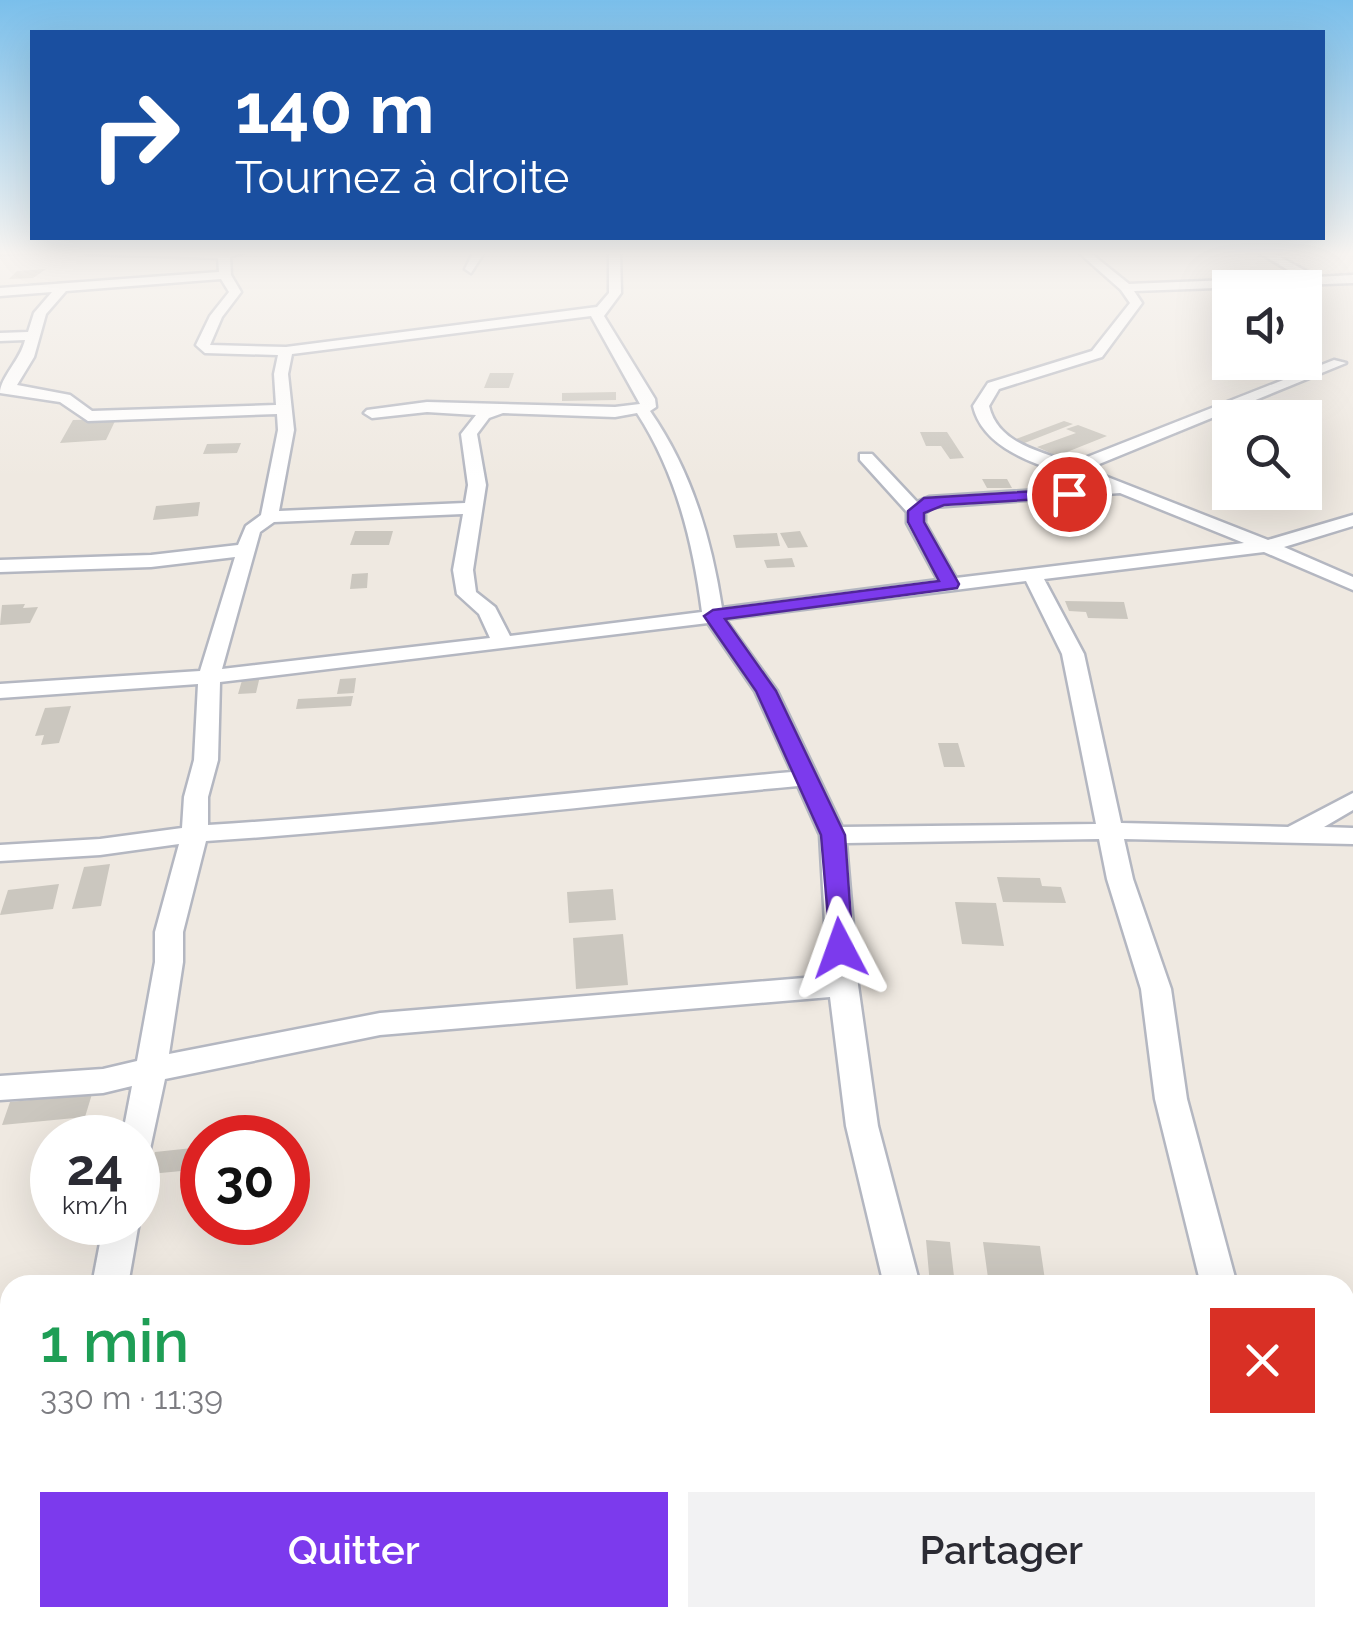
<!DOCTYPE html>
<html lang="fr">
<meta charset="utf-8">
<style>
:root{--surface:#fff;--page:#f2f2f3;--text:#2b2b33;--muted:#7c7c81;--accent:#7c3aed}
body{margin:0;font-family:Raleway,sans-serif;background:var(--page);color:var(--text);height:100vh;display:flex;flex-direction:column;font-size:38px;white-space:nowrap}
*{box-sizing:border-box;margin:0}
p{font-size:32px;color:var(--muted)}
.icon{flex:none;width:55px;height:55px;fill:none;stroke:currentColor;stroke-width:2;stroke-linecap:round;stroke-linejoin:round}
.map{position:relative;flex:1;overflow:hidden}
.panel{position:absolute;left:0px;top:1275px;width:1355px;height:352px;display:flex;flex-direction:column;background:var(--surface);border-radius:30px 30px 0 0;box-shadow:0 10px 40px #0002}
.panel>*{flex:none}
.hud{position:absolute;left:30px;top:30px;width:1295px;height:210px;border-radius:0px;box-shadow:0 10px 40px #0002;background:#1a4fa0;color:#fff;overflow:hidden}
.buttons{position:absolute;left:1212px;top:270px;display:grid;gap:20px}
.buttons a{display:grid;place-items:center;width:110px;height:110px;border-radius:0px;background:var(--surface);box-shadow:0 10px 40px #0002;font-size:50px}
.speed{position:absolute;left:30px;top:1115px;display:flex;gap:20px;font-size:50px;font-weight:700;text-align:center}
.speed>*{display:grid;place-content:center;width:130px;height:130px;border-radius:50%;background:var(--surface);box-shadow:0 10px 40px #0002;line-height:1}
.speed small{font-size:25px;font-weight:400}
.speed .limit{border:15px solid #d22;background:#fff;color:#111}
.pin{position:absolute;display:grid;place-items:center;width:85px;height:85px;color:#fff;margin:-42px;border:5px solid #fff;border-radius:50%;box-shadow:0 2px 10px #0007}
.me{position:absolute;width:110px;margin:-55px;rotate:356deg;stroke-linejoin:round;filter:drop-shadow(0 0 8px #0008)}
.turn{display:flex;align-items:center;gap:35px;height:210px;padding:0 40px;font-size:45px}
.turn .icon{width:130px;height:130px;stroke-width:2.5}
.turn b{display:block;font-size:70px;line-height:85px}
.round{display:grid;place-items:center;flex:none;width:105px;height:105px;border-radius:0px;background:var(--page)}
.overview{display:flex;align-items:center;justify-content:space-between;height:170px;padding:0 40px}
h1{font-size:60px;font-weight:600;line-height:75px;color:#1e9e55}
.primary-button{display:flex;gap:20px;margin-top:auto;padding:20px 40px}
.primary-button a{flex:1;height:115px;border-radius:0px;background:var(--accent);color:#fff;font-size:40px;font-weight:600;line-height:115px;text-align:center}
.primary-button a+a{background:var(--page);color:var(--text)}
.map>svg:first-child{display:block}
</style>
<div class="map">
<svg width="1353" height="1627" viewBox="0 0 1353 1627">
<rect width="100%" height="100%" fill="#efe9e1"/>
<path fill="#cbc7bf" d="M 46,269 L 33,278 L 9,279 L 17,271 Z
M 490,373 L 514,373 L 509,388 L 484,388 Z
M 616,392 L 616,400 L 562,401 L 562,393 Z
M 1279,406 L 1305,415 L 1315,419 L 1305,422 L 1305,418 L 1271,413 Z
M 116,419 L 106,440 L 60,443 L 73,420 Z
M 1064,421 L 1073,424 L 1022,444 L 1013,440 Z
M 1078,425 L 1107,436 L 1057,456 L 1037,447 L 1076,433 L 1066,429 Z
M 920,432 L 947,432 L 964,458 L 950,459 L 941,446 L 926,446 Z
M 241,443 L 237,453 L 203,454 L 207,444 Z
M 982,479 L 1007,479 L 1012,488 L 987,488 Z
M 200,502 L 198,516 L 153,520 L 156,506 Z
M 355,531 L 393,531 L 389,545 L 350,545 Z
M 800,531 L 808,547 L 788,548 L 780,533 Z
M 777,533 L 780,546 L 736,548 L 733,535 Z
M 792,558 L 795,567 L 767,568 L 764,560 Z
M 368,573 L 367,588 L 350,589 L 352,574 Z
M 1065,601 L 1124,602 L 1128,619 L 1088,618 L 1086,612 L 1069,611 Z
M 25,604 L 23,608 L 38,607 L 30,623 L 0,625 L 2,605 Z
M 260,676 L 256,693 L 238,694 L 243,677 Z
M 356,678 L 354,693 L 337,694 L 340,679 Z
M 353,696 L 351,706 L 296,709 L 298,699 Z
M 71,706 L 59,743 L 41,745 L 44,735 L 35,736 L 45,708 Z
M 938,743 L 958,743 L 965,767 L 944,767 Z
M 110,864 L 101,906 L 72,909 L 84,867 Z
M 997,877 L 1040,878 L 1042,886 L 1061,887 L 1066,903 L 1003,902 Z
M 59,884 L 53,909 L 0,915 L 8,890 Z
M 613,889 L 616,920 L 569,923 L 567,892 Z
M 955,902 L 996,903 L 1004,946 L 962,944 Z
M 623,934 L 628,985 L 576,989 L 573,938 Z
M 92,1094 L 85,1117 L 2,1125 L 10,1102 Z
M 202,1147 L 202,1169 L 150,1174 L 155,1152 Z
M 926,1240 L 950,1242 L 955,1285 L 930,1285 Z
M 983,1242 L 1040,1246 L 1045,1280 L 1060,1281 L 1061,1285 L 989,1285 Z"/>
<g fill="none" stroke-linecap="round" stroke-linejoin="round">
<g stroke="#b4b7c1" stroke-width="5">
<path id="minor" d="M 0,251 L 58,251 L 0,254 Z
M 83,251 L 247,251 L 230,257 L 231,275 L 241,292 L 222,317 L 210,345 L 286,347 L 597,307 L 609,293 L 609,251 L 620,251 L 621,293 L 604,316 L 655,399 L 656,407 L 650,411 C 691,470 711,537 722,608 L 938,580 L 907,523 L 907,512 L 860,460 L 860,454 L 872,454 L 917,502 L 929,497 L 1103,486 C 1060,470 985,458 973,406 L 988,383 L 1092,351 L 1130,303 L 1121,290 L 1077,251 L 1088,251 L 1129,284 L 1300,277 L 1256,251 L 1269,251 L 1317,277 L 1353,275 L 1353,283 L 1134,291 L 1142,303 L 1102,357 L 999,389 L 989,406 C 998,444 1040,451 1072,463 L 1334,360 L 1346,363 L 1087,469 L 1268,540 L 1353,515 L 1353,526 L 1284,547 L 1353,577 L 1353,590 L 1264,552 L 1044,579 L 1084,654 L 1121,823 L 1288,827 L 1353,793 L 1353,810 L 1324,827 L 1353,828 L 1353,844 L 1124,839 L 1133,879 L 1171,989 L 1187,1099 L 1237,1285 L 1201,1285 L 1155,1099 L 1141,989 L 1107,879 L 1099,839 L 846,843 L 858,985 L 878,1126 L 920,1285 L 884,1285 L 846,1126 L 830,997 L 380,1035 L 165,1079 L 150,1149 L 138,1153 L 138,1138 L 122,1138 L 132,1086 L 103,1093 L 0,1100 L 0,1076 L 103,1069 L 137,1061 L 155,962 L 155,932 L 179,844 L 100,855 L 0,861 L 0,845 L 100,839 L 182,828 L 184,797 L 194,760 L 198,684 L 0,698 L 0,684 L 200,671 L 235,557 L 151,567 L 0,572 L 0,560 L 151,555 L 238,545 L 246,526 L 261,515 L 278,430 L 277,414 L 88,421 L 60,402 L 0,393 C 0,378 21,359 25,340 L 0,341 L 0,333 L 28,332 L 34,313 L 52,292 L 0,296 L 0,288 L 219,272 L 218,258 L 88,254 ZM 221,279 L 229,292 L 210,316 L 196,345 L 205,353 L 278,355 L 274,374 L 276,405 L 92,411 L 70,395 L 17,385 L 34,357 L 46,314 L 66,291 ZM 591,316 L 640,404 L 615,407 L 427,402 L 367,410 L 364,413 L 372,418 L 427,412 L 476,415 L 461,434 L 468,485 L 465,503 L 279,511 L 294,430 L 288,374 L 292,354 ZM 503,413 L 615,417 L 637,413 C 676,473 693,542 702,612 L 510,636 L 495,607 L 476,592 L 473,570 L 486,485 L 477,434 L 489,418 ZM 1120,493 L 1244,543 L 956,578 L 925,523 L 925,513 L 933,507 ZM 463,514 L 453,570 L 457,594 L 479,614 L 490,638 L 222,669 L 260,532 L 274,522 ZM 1026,581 L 1062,654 L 1096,824 L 842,827 L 777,691 L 725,619 ZM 708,623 L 755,691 L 792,772 C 597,789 403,813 208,825 L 208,797 L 218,760 L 220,682 ZM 798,786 L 820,835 L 828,976 L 380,1013 L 169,1054 L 183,962 L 183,932 L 206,841 C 404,828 600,804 798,786 Z
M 474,251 L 485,251 L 471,273 L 465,269 Z
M 138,1218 L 139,1222 L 128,1285 L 92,1285 L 104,1222 L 138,1222 Z
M 1345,1558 L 1353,1559 L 1353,1603 L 1345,1602 Z
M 24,1618 L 68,1618 L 66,1627 L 22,1627 Z
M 958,1618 L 1002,1618 L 1002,1627 L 958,1627 Z"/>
</g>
<use href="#minor" fill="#fff" fill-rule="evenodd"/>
</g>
<linearGradient id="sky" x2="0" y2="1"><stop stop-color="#7abfeb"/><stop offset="0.53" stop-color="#f8f5f2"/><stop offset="1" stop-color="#f8f5f2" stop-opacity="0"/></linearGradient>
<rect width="1353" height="478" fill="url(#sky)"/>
<path fill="#7c3aed" stroke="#51269a" stroke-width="2.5" d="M 1069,489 L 1074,490 L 1074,497 L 944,505 L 924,513 L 924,522 L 959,584 L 957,588 L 725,619 L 776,691 L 845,835 L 853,948 L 840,957 L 831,954 L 821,835 L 756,691 L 704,616 L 713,610 L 939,581 L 908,522 L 908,511 L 924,498 Z"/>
</svg>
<div class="buttons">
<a><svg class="icon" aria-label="sound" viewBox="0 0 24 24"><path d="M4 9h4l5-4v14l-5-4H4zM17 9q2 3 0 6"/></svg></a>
<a><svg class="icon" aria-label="search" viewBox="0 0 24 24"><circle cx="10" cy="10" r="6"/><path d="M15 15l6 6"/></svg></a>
</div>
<div class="speed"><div>24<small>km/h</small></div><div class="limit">30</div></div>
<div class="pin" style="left:1069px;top:494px;background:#d93025"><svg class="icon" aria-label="arrive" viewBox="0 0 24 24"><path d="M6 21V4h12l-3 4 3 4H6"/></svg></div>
<svg class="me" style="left:840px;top:948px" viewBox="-20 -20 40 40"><path d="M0-17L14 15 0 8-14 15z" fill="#7c3aed" stroke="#fff" stroke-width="4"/></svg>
<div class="hud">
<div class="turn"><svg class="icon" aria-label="right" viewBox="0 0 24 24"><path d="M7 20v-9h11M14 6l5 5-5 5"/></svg><div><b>140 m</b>Tournez à droite</div></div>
</div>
<section class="panel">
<div class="overview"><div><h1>1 min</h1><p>330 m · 11:39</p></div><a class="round" style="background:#d93025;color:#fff"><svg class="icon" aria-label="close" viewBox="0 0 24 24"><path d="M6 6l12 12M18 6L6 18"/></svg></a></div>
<div class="primary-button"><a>Quitter</a><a>Partager</a></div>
</section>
</div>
